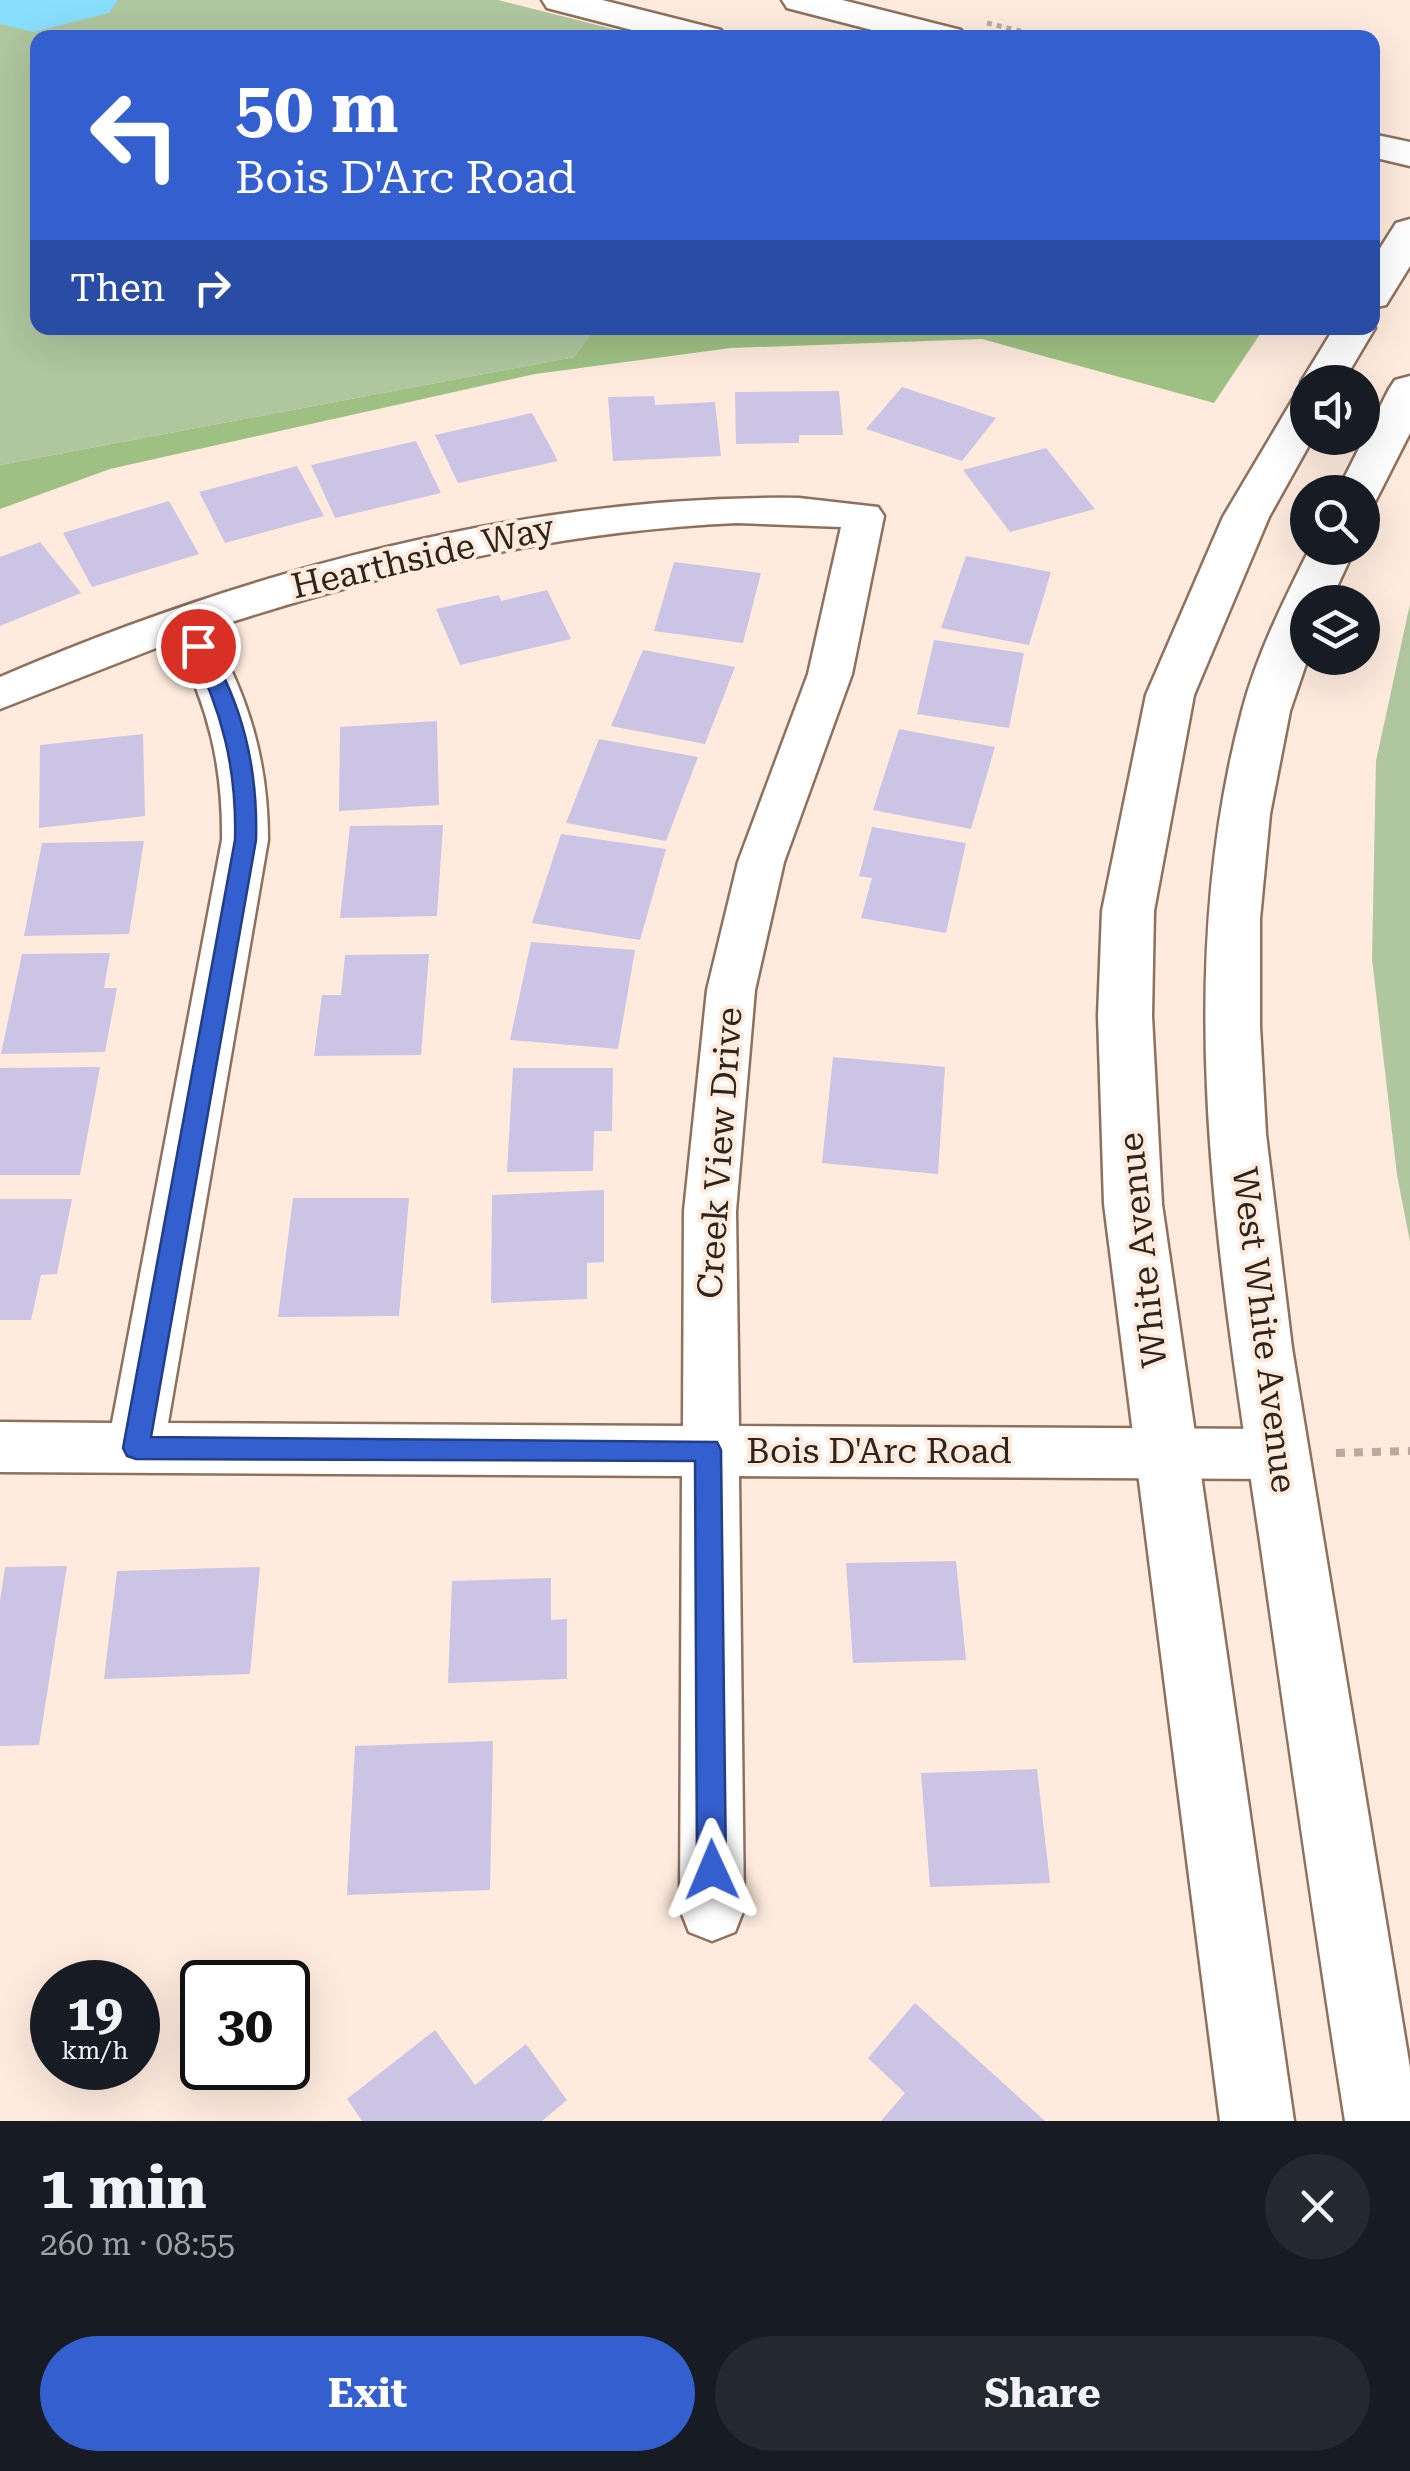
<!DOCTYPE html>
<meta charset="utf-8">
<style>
:root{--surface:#171b24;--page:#242831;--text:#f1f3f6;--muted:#9ea1a6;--accent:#345fcf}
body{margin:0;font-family:"Roboto Serif",serif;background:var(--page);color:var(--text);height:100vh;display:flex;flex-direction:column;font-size:38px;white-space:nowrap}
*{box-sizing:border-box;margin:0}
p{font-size:32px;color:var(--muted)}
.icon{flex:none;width:55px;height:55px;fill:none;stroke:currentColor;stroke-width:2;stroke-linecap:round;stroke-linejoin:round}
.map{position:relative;height:2121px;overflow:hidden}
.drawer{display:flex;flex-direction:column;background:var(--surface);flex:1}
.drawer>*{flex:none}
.guide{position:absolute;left:30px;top:30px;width:1350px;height:305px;border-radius:20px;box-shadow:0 10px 40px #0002;background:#345fcf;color:#fff;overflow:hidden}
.controls{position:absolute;left:1290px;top:365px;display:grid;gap:20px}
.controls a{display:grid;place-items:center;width:90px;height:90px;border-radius:50%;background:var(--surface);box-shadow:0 10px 40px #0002;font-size:50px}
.speed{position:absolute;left:30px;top:1960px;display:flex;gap:20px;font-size:50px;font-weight:700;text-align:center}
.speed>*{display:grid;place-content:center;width:130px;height:130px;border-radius:50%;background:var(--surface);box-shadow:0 10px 40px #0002;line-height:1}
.speed small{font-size:25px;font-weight:400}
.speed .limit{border:5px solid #111;border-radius:15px;background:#fff;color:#111}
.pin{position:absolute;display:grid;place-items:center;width:85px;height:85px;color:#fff;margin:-42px;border:5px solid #fff;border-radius:50%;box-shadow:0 2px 10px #0007}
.me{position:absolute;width:110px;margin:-55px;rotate:359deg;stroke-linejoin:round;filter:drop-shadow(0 0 8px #0008)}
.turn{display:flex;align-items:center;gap:35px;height:210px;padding:0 40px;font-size:45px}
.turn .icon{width:130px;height:130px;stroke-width:2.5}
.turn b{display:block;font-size:70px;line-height:85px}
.then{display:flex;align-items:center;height:95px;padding:0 40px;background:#0003;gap:20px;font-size:38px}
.round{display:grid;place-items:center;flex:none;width:105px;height:105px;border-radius:52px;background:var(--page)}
.overview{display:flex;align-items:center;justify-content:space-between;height:170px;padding:0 40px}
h1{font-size:60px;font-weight:700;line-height:75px}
.primary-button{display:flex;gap:20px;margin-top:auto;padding:20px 40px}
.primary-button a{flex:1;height:115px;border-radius:60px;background:var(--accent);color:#fff;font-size:40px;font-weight:700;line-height:115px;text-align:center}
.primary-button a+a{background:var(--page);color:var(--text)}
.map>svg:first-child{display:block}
</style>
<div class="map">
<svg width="1410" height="2121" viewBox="0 0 1410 2121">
<rect width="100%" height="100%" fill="#feebde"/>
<path fill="#afc69f" d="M 0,0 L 498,0 L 644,37 L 38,38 L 38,328 L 595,328 L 574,357 L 0,465 Z
M 1410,604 L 1410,1242 L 1397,1175 L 1372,959 L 1376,761 Z"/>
<path fill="#9ec183" d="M 595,328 L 1264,328 L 1214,403 L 982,339 L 731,348 L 535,374 L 110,469 L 0,509 L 0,465 L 574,357 Z"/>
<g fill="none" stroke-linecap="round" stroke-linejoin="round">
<path fill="#89defe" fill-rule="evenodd" d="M 0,0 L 118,0 L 109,13 L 33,32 L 0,24 Z"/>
</g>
<path fill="#cbc4e5" d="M 902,387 L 996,418 L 962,461 L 866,429 Z
M 839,391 L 843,435 L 799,435 L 799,443 L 736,444 L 735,392 Z
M 654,396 L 655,405 L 715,402 L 721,456 L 613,461 L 608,397 Z
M 532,413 L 558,461 L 458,483 L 435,435 Z
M 416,441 L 441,493 L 335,518 L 311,465 Z
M 1046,448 L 1095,509 L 1010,532 L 963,470 Z
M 297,466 L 324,516 L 225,543 L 199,492 Z
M 169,501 L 199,554 L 92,587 L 63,533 Z
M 40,542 L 81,593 L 0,626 L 0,557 Z
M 966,556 L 1051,572 L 1029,645 L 941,628 Z
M 674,562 L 761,573 L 743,643 L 654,631 Z
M 547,590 L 571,639 L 460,665 L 436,609 L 499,595 L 501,601 Z
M 934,640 L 1024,653 L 1009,728 L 917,714 Z
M 643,650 L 735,667 L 705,744 L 611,726 Z
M 437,721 L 439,805 L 339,811 L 340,727 Z
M 899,729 L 995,747 L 971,829 L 873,810 Z
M 143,734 L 145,816 L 39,828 L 40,745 Z
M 599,739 L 698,757 L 666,841 L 566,823 Z
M 443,825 L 437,916 L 340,918 L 350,826 Z
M 872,827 L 966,843 L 946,933 L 861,918 L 872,878 L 859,876 Z
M 561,834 L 666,849 L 640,940 L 532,923 Z
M 144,841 L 129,934 L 24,936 L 42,843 Z
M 531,942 L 635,950 L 618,1049 L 510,1040 Z
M 110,953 L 104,988 L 117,988 L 105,1052 L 1,1054 L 22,954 Z
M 429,954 L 421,1055 L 314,1056 L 322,995 L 341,995 L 345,955 Z
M 833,1057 L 945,1067 L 938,1174 L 822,1163 Z
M 100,1067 L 80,1175 L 0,1175 L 0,1068 Z
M 513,1068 L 613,1068 L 612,1131 L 594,1131 L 593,1171 L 507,1172 Z
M 604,1190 L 604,1262 L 587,1263 L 587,1299 L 491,1303 L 492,1195 Z
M 293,1198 L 409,1198 L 399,1316 L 278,1317 Z
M 0,1199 L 72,1199 L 57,1274 L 41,1275 L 31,1320 L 0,1320 Z
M 956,1561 L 966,1660 L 853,1663 L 846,1563 Z
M 67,1566 L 39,1745 L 0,1746 L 0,1601 L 5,1567 Z
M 260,1567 L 250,1674 L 104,1679 L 117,1571 Z
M 551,1578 L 551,1620 L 567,1619 L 567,1679 L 448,1683 L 452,1581 Z
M 493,1741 L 490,1890 L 347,1895 L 355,1746 Z
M 1037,1769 L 1050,1883 L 930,1887 L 921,1773 Z
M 915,2003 L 1045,2121 L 881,2121 L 905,2093 L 868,2058 Z
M 435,2030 L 475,2085 L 526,2044 L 567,2100 L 542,2121 L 362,2121 L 347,2099 Z"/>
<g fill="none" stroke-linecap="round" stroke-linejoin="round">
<g stroke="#8d715d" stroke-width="5">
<path id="minor" d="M 799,498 L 878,507 L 884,516 L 852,674 L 784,862 L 755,990 L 736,1211 L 739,1426 L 1279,1429 L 1299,1436 L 1307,1454 L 1299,1472 L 1279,1479 L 739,1476 L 744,1909 L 735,1932 L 712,1941 L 689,1932 L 680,1909 L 682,1476 L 0,1472 L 0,1422 L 112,1423 L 222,840 C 223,768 209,705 174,641 L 0,709 L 0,677 C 245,571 530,494 799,498 ZM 737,523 L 841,527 L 808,674 L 738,862 L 707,990 L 684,1211 L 683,1426 L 168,1423 L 268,840 C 268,762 249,697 210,629 C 381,573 556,531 737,523 Z"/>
</g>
<g stroke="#8d715d" stroke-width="5">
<path id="major" d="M 542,0 L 602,0 L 721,30 L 726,38 L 663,38 L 547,8 Z
M 782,0 L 842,0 L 961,30 L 966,38 L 903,38 L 787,8 Z
M 1372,134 L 1410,142 L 1410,166 L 1372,157 Z
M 1410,219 L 1410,266 L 1386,305 L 1372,308 L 1372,261 L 1396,223 Z
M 1372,325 L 1375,328 L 1343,382 L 1308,382 L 1307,391 L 1301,382 L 1334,328 Z
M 1410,376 L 1410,433 L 1375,502 L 1362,505 L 1362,492 L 1337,492 L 1389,389 L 1395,380 Z
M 1308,395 L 1308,438 L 1313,438 L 1269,517 L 1194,695 L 1154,911 L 1152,1016 L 1162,1204 L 1294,2121 L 1220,2121 L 1104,1204 L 1098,1016 L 1102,911 L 1146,695 L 1223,517 L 1293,399 Z
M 1310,548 L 1355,548 L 1330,602 L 1308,602 L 1308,658 L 1290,711 L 1270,814 L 1260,919 L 1260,1026 L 1266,1134 L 1292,1348 L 1410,2068 L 1410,2121 L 1345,2121 C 1315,1930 1288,1739 1261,1548 C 1221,1273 1169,985 1242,711 C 1257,654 1284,600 1310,548 Z"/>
</g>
<path stroke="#baa99e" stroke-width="5" stroke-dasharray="5 5" stroke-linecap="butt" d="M 987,23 L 1049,38"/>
<path stroke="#baa99e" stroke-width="8" stroke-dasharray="9 9" stroke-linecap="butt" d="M 1336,1453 L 1410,1451"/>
<use href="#minor" fill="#fff" fill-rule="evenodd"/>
<use href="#major" fill="#fff" fill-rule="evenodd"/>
</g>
<path fill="#345fcf" stroke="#223e87" stroke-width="2.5" d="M 198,640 L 205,642 C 243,704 258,768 256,840 L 151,1437 L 717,1442 L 721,1450 L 726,1870 L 722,1881 L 712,1885 L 701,1881 L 697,1870 L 695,1461 L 136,1459 L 127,1456 L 123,1448 L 235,840 C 237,769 222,709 189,646 Z"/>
<g text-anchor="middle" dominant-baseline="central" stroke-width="8" stroke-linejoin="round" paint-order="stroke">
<g font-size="35" fill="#2f241c" stroke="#feebde">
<text transform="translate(423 557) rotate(-13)">Hearthside Way</text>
<text transform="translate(720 1153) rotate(-86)">Creek View Drive</text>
<text transform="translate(1143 1250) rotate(-96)">White Avenue</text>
<text transform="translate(1264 1330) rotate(83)">West White Avenue</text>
<text x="879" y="1451">Bois D'Arc Road</text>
</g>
</g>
</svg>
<div class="controls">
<a><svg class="icon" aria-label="sound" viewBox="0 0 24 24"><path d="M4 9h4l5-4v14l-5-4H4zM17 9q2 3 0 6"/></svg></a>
<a><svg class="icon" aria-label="search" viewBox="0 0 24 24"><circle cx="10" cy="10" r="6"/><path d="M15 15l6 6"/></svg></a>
<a><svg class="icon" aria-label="layers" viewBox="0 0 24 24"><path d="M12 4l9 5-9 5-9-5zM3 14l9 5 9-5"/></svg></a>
</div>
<div class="speed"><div>19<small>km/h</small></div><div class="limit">30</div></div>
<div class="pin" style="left:198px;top:646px;background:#d93025"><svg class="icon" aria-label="arrive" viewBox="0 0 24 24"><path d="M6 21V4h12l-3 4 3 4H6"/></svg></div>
<svg class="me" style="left:712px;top:1870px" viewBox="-20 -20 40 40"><path d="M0-17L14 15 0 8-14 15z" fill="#345fcf" stroke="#fff" stroke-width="4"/></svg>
<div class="guide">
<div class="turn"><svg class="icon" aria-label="left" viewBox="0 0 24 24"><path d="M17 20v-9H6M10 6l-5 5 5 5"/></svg><div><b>50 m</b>Bois D'Arc Road</div></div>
<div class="then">Then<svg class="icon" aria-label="right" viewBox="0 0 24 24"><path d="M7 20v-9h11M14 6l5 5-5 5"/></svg></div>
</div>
</div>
<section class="drawer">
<div class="overview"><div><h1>1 min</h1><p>260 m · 08:55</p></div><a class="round"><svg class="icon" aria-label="close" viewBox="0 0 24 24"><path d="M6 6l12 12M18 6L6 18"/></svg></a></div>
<div class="primary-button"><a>Exit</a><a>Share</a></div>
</section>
